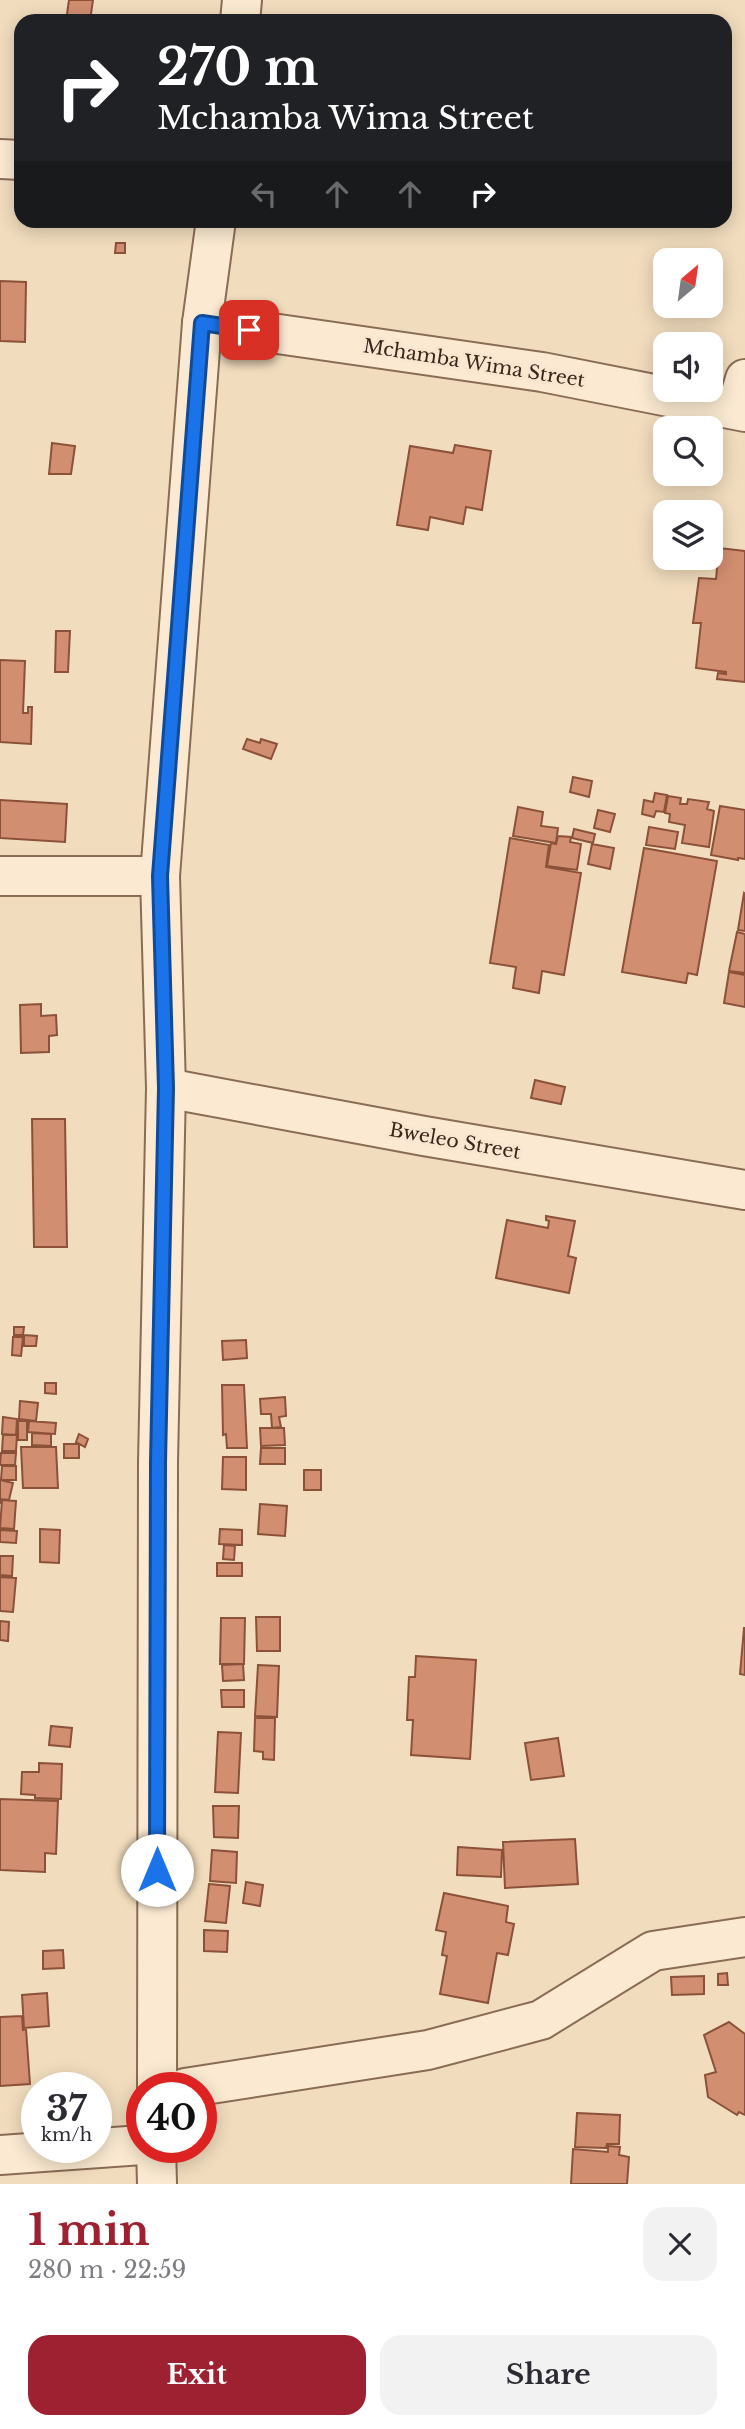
<!DOCTYPE html>
<meta charset="utf-8">
<style>
:root{--surface:#fff;--page:#f2f2f3;--text:#2b2b33;--muted:#7c7c81;--accent:#9d2130}
body{margin:0;font-family:"Libre Baskerville",serif;background:var(--page);color:var(--text);height:100vh;display:flex;flex-direction:column;font-size:26px;white-space:nowrap}
*{box-sizing:border-box;margin:0}
p{font-size:23px;color:var(--muted)}
.icon{flex:none;width:38px;height:38px;fill:none;stroke:currentColor;stroke-width:2;stroke-linecap:round;stroke-linejoin:round}
.map{position:relative;height:2184px;overflow:hidden}
.panel{display:flex;flex-direction:column;background:var(--surface);flex:1}
.panel>*{flex:none}
.hud{position:absolute;left:14px;top:14px;width:718px;height:214px;border-radius:21px;box-shadow:0 4px 18px #0003;background:#202124;color:#fff;overflow:hidden}
.needle{width:46px;rotate:29deg}
.controls{position:absolute;left:653px;top:248px;display:grid;gap:14px}
.controls a{display:grid;place-items:center;width:70px;height:70px;border-radius:14px;background:var(--surface);box-shadow:0 4px 18px #0003;font-size:35px}
.speed{position:absolute;left:21px;top:2072px;display:flex;gap:14px;font-size:35px;font-weight:700;text-align:center}
.speed>*{display:grid;place-content:center;width:91px;height:91px;border-radius:50%;background:var(--surface);box-shadow:0 4px 18px #0003;line-height:1}
.speed small{font-size:18px;font-weight:400}
.speed .limit{border:10px solid #d22;background:#fff;color:#111}
.pin{position:absolute;display:grid;place-items:center;width:60px;height:60px;color:#fff;margin:-30px;border-radius:14px;box-shadow:0 4px 10px #0006}
.me{position:absolute;width:77px;margin:-38px;rotate:0deg;stroke-linejoin:round;filter:drop-shadow(0 0 5px #0008)}
.turn{display:flex;align-items:center;gap:24px;height:147px;padding:0 28px;font-size:32px}
.turn .icon{width:91px;height:91px;stroke-width:2.5}
.turn b{display:block;font-size:49px;line-height:60px}
.lanes{display:flex;align-items:center;height:66px;padding:0 28px;background:#0003;justify-content:center;gap:35px;direction:ltr}
.lanes .off{opacity:.35}
.round{display:grid;place-items:center;flex:none;width:74px;height:74px;border-radius:21px;background:var(--page)}
.headline{display:flex;align-items:center;justify-content:space-between;height:119px;padding:0 28px}
h1{font-size:42px;font-weight:800;line-height:52px;color:var(--accent)}
.button{display:flex;gap:14px;margin-top:auto;padding:14px 28px}
.button a{flex:1;height:80px;border-radius:21px;background:var(--accent);color:#fff;font-size:28px;font-weight:800;line-height:80px;text-align:center}
.button a+a{background:var(--page);color:var(--text)}
.map>svg:first-child{display:block}
</style>
<div class="map">
<svg width="745" height="2184" viewBox="0 0 745 2184">
<rect width="100%" height="100%" fill="#f1dcbd"/>
<path fill="#d28e70" stroke="#8b5139" stroke-width="2" d="M 69,0 L 93,0 L 90,21 L 66,21 Z
M 116,243 L 125,243 L 125,253 L 115,253 Z
M 0,281 L 26,282 L 25,342 L 0,341 Z
M 52,443 L 75,446 L 71,474 L 49,474 Z
M 455,445 L 491,451 L 482,510 L 466,507 L 463,524 L 430,517 L 428,530 L 397,525 L 410,446 L 453,453 Z
M 719,548 L 745,551 L 745,682 L 717,679 L 718,673 L 726,674 L 726,672 L 696,668 L 701,623 L 693,623 L 699,578 L 716,579 Z
M 56,631 L 70,631 L 68,672 L 55,672 Z
M 0,660 L 25,661 L 23,713 L 28,713 L 28,707 L 32,707 L 31,744 L 0,742 Z
M 247,739 L 260,743 L 261,739 L 277,744 L 271,759 L 243,749 Z
M 573,777 L 592,781 L 589,797 L 570,792 Z
M 655,793 L 667,795 L 664,812 L 656,811 L 654,817 L 642,814 L 644,800 L 653,802 Z
M 668,796 L 681,798 L 680,804 L 687,804 L 688,799 L 709,802 L 707,809 L 714,811 L 709,847 L 682,843 L 685,825 L 669,822 L 670,814 L 665,813 Z
M 0,800 L 67,804 L 65,842 L 0,838 Z
M 720,806 L 745,810 L 745,859 L 738,858 L 738,860 L 711,855 Z
M 518,807 L 543,812 L 541,826 L 558,828 L 556,843 L 513,836 Z
M 598,810 L 615,814 L 610,832 L 594,828 Z
M 649,827 L 678,832 L 675,849 L 646,845 Z
M 574,829 L 595,834 L 593,843 L 572,838 Z
M 558,836 L 571,837 L 570,842 L 581,844 L 577,870 L 547,866 L 551,843 L 556,844 Z
M 510,838 L 549,845 L 546,867 L 581,873 L 564,975 L 542,971 L 539,993 L 513,988 L 516,967 L 490,963 Z
M 592,844 L 614,848 L 610,869 L 588,864 Z
M 644,848 L 717,861 L 697,975 L 688,973 L 686,983 L 622,972 Z
M 744,893 L 745,894 L 745,931 L 738,930 Z
M 737,932 L 745,934 L 745,973 L 729,971 Z
M 729,972 L 745,975 L 745,1007 L 724,1003 Z
M 41,1004 L 41,1016 L 56,1015 L 57,1035 L 49,1036 L 49,1052 L 21,1053 L 20,1005 Z
M 535,1080 L 565,1087 L 561,1104 L 531,1098 Z
M 32,1119 L 65,1119 L 67,1247 L 34,1247 Z
M 546,1216 L 575,1221 L 568,1256 L 576,1258 L 569,1293 L 496,1278 L 507,1220 L 548,1228 L 549,1221 L 546,1220 Z
M 14,1327 L 24,1327 L 23,1335 L 14,1335 Z
M 24,1335 L 37,1336 L 36,1346 L 24,1346 Z
M 13,1337 L 23,1337 L 21,1356 L 12,1355 Z
M 246,1340 L 247,1358 L 223,1360 L 222,1341 Z
M 45,1383 L 56,1383 L 56,1394 L 45,1393 Z
M 222,1385 L 244,1385 L 247,1448 L 227,1448 L 226,1434 L 223,1435 Z
M 285,1397 L 286,1416 L 279,1417 L 281,1427 L 272,1428 L 271,1414 L 261,1414 L 260,1399 Z
M 20,1401 L 38,1403 L 36,1421 L 19,1419 Z
M 3,1417 L 17,1419 L 16,1435 L 2,1434 Z
M 18,1421 L 27,1421 L 27,1440 L 18,1440 Z
M 29,1421 L 56,1423 L 55,1434 L 28,1432 Z
M 260,1428 L 284,1428 L 285,1445 L 261,1446 Z
M 32,1433 L 51,1434 L 51,1446 L 32,1445 Z
M 79,1434 L 88,1439 L 85,1447 L 76,1442 Z
M 3,1435 L 17,1435 L 16,1451 L 2,1451 Z
M 64,1444 L 79,1444 L 79,1458 L 64,1458 Z
M 21,1447 L 56,1447 L 58,1488 L 23,1488 Z
M 261,1448 L 285,1448 L 285,1464 L 260,1464 Z
M 1,1453 L 16,1453 L 15,1465 L 0,1465 Z
M 223,1457 L 246,1457 L 246,1490 L 222,1489 Z
M 2,1466 L 16,1466 L 16,1480 L 1,1480 Z
M 304,1470 L 321,1470 L 321,1490 L 304,1490 Z
M 0,1480 L 13,1483 L 9,1500 L 1,1499 L 0,1504 Z
M 2,1500 L 16,1501 L 14,1529 L 0,1528 Z
M 260,1504 L 287,1506 L 285,1536 L 258,1534 Z
M 40,1529 L 60,1530 L 59,1563 L 40,1562 Z
M 220,1529 L 242,1530 L 242,1545 L 219,1544 Z
M 0,1530 L 17,1531 L 16,1543 L 0,1542 Z
M 224,1545 L 235,1546 L 234,1560 L 223,1559 Z
M 0,1556 L 13,1556 L 12,1576 L 0,1575 Z
M 217,1563 L 242,1563 L 242,1576 L 217,1576 Z
M 0,1577 L 16,1578 L 13,1612 L 0,1611 Z
M 256,1617 L 280,1617 L 280,1651 L 257,1651 Z
M 221,1618 L 245,1618 L 244,1664 L 220,1664 Z
M 0,1621 L 9,1622 L 8,1641 L 0,1640 Z
M 744,1628 L 745,1628 L 745,1675 L 740,1674 Z
M 416,1656 L 476,1660 L 470,1759 L 411,1755 L 413,1720 L 407,1720 L 409,1677 L 415,1677 Z
M 243,1664 L 244,1680 L 223,1681 L 222,1665 Z
M 258,1665 L 279,1666 L 277,1717 L 255,1716 Z
M 221,1690 L 244,1690 L 244,1707 L 222,1707 Z
M 255,1718 L 275,1718 L 274,1760 L 263,1759 L 263,1752 L 254,1751 Z
M 51,1726 L 72,1728 L 70,1747 L 49,1745 Z
M 218,1732 L 241,1733 L 238,1793 L 215,1792 Z
M 558,1738 L 564,1776 L 531,1780 L 525,1743 Z
M 39,1763 L 62,1764 L 61,1799 L 35,1798 L 35,1795 L 21,1794 L 22,1772 L 39,1772 Z
M 0,1799 L 58,1801 L 56,1854 L 45,1853 L 45,1872 L 0,1870 Z
M 213,1806 L 239,1806 L 238,1838 L 214,1837 Z
M 575,1839 L 578,1884 L 505,1888 L 503,1842 Z
M 458,1847 L 502,1850 L 501,1877 L 457,1875 Z
M 212,1850 L 237,1852 L 236,1883 L 210,1881 Z
M 246,1882 L 263,1885 L 260,1906 L 243,1903 Z
M 209,1884 L 230,1886 L 226,1923 L 205,1921 Z
M 444,1893 L 508,1906 L 506,1922 L 514,1924 L 508,1955 L 497,1953 L 488,2003 L 440,1994 L 447,1956 L 442,1955 L 446,1932 L 436,1930 Z
M 204,1930 L 228,1931 L 227,1952 L 204,1951 Z
M 63,1950 L 64,1968 L 43,1969 L 43,1951 Z
M 727,1973 L 728,1985 L 718,1985 L 718,1974 Z
M 704,1976 L 704,1994 L 672,1995 L 671,1977 Z
M 47,1993 L 49,2026 L 24,2028 L 22,1995 Z
M 22,2016 L 23,2030 L 26,2029 L 30,2084 L 0,2086 L 0,2017 Z
M 729,2022 L 745,2034 L 745,2115 L 739,2112 L 737,2115 L 708,2097 L 705,2075 L 716,2072 L 704,2035 Z
M 577,2113 L 620,2115 L 619,2144 L 607,2144 L 606,2148 L 575,2147 Z
M 608,2146 L 620,2147 L 619,2155 L 629,2157 L 627,2184 L 571,2184 L 573,2149 L 608,2152 Z"/>
<g fill="none" stroke-linecap="round" stroke-linejoin="round">
<g stroke="#8a6c55" stroke-width="42">
<path id="minor" d="M 0,159 L 21,160
M 202,323 L 542,372 L 745,412
M 736,410 L 745,379
M 0,876 L 160,876
M 166,1088 L 424,1136 L 745,1190
M 185,2088 L 428,2050 L 541,2020 L 653,1951 L 745,1937
M 0,2155 L 142,2145"/>
</g>
<g stroke="#8a6c55" stroke-width="42">
<path id="tertiary" d="M 240,21 L 242,0
M 157,2088 L 158,1462 L 166,1088 L 160,876 L 202,323 L 216,220
M 156,2147 L 157,2184"/>
</g>
<use href="#minor" stroke="#fbead1" stroke-width="38"/>
<use href="#tertiary" stroke="#fbead1" stroke-width="38"/>
</g>
<g fill="none" stroke-linecap="round" stroke-linejoin="round">
<g stroke="#114b97" stroke-width="18">
<path id="route" d="M 157,1870 L 158,1462 L 166,1088 L 160,876 L 202,323 L 249,330"/>
</g>
<use href="#route" stroke="#1a73e8" stroke-width="12"/>
</g>
<g text-anchor="middle" dominant-baseline="central" stroke-width="6" stroke-linejoin="round" paint-order="stroke">
<g font-size="19" fill="#38261b" stroke="#f8e7ce">
<text transform="translate(474 363) rotate(9)">Mchamba Wima Street</text>
<text transform="translate(455 1141) rotate(10)">Bweleo Street</text>
</g>
</g>
</svg>
<div class="controls">
<a><svg class="needle" viewBox="-14 -14 28 28"><path d="M0-13l5 13h-10z" fill="#e53935"/><path d="M0 13l5-13h-10z" fill="#7c7c81"/></svg></a>
<a><svg class="icon" aria-label="sound" viewBox="0 0 24 24"><path d="M4 9h4l5-4v14l-5-4H4zM17 9q2 3 0 6"/></svg></a>
<a><svg class="icon" aria-label="search" viewBox="0 0 24 24"><circle cx="10" cy="10" r="6"/><path d="M15 15l6 6"/></svg></a>
<a><svg class="icon" aria-label="layers" viewBox="0 0 24 24"><path d="M12 4l9 5-9 5-9-5zM3 14l9 5 9-5"/></svg></a>
</div>
<div class="speed"><div>37<small>km/h</small></div><div class="limit">40</div></div>
<div class="pin" style="left:249px;top:330px;background:#d93025"><svg class="icon" aria-label="arrive" viewBox="0 0 24 24"><path d="M6 21V4h12l-3 4 3 4H6"/></svg></div>
<svg class="me" style="left:157px;top:1870px" viewBox="-20 -20 40 40"><circle r="19" fill="#fff"/><path d="M0-13L10 11 0 6-10 11z" fill="#1a73e8"/></svg>
<div class="hud">
<div class="turn"><svg class="icon" aria-label="right" viewBox="0 0 24 24"><path d="M7 20v-9h11M14 6l5 5-5 5"/></svg><div><b>270 m</b>Mchamba Wima Street</div></div>
<div class="lanes"><svg class="icon off" aria-label="left" viewBox="0 0 24 24"><path d="M17 20v-9H6M10 6l-5 5 5 5"/></svg><svg class="icon off" aria-label="ahead" viewBox="0 0 24 24"><path d="M12 20V5M6 11l6-6 6 6"/></svg><svg class="icon off" aria-label="ahead" viewBox="0 0 24 24"><path d="M12 20V5M6 11l6-6 6 6"/></svg><svg class="icon" aria-label="right" viewBox="0 0 24 24"><path d="M7 20v-9h11M14 6l5 5-5 5"/></svg></div>
</div>
</div>
<section class="panel">
<div class="headline"><div><h1>1 min</h1><p>280 m · 22:59</p></div><a class="round"><svg class="icon" aria-label="close" viewBox="0 0 24 24"><path d="M6 6l12 12M18 6L6 18"/></svg></a></div>
<div class="button"><a>Exit</a><a>Share</a></div>
</section>
